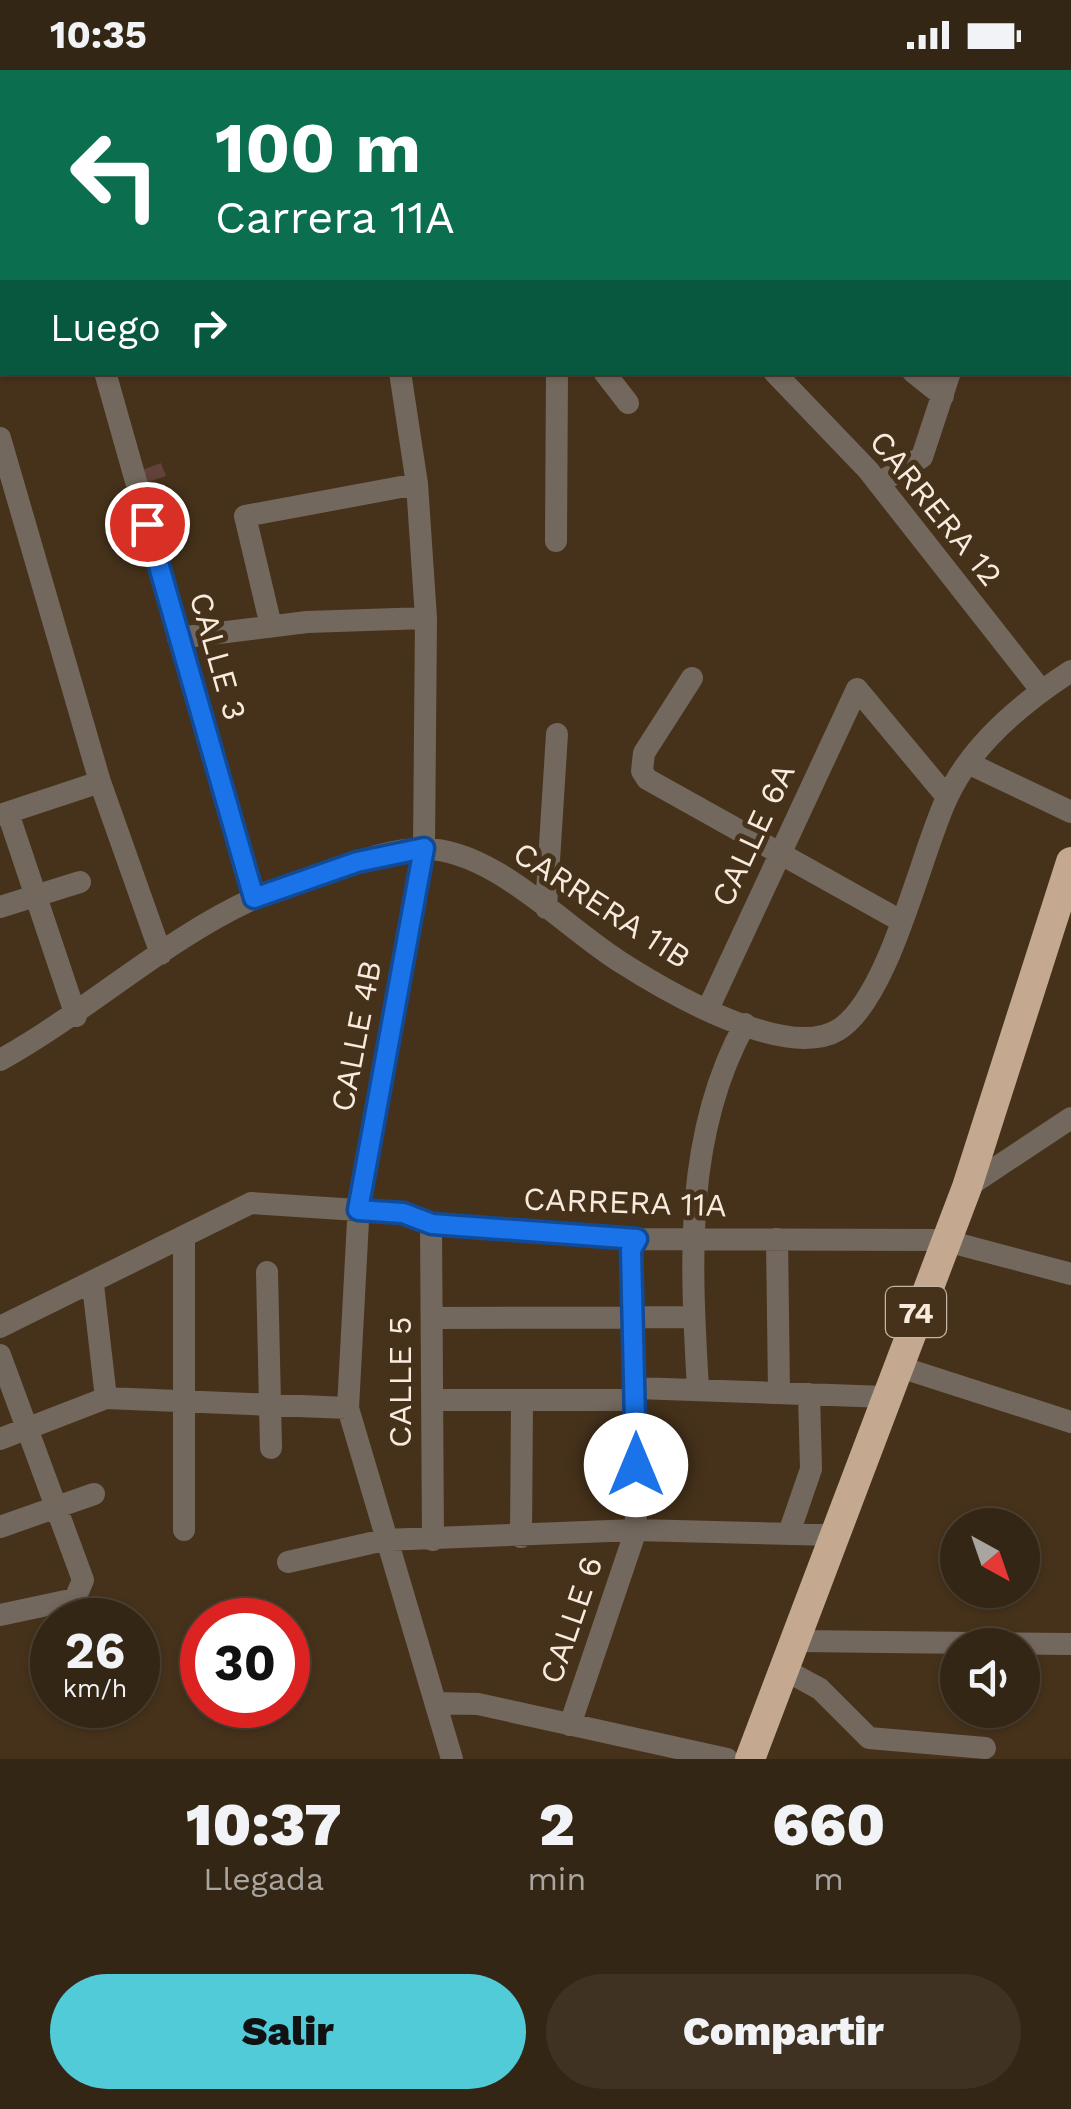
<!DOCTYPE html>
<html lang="es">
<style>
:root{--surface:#342614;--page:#3f3222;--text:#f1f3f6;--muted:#a9a5a0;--line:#4e4334;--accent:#52cbd9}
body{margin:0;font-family:"Work Sans",sans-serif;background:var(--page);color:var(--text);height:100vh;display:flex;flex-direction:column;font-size:38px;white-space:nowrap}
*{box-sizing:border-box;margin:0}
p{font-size:32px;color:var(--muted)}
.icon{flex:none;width:55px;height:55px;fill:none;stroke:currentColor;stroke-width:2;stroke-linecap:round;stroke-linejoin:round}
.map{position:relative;height:1689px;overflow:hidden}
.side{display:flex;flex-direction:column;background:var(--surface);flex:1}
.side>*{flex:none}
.top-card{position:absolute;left:0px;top:0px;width:1072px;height:305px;box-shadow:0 2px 8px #0004,0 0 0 2px var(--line);background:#0b6e4f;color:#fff;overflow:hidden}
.needle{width:65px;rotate:140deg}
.fabs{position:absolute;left:940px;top:1438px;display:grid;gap:20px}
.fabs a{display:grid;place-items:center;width:100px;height:100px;border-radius:50%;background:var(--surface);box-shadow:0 2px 8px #0004,0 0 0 2px var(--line);font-size:50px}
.speed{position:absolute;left:30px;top:1528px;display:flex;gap:20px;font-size:50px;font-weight:700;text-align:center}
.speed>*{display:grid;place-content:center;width:130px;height:130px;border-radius:50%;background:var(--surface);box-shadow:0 2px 8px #0004,0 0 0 2px var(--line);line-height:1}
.speed small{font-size:25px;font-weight:400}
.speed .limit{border:15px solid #d22;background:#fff;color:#111}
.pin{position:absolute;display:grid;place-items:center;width:85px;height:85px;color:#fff;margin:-42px;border:5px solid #fff;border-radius:50%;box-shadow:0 2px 10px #0007}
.me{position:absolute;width:110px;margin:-55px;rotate:0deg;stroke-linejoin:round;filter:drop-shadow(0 0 8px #0008)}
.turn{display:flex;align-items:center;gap:35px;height:210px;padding:0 50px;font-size:45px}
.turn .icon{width:130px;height:130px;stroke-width:2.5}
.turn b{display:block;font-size:70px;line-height:85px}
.then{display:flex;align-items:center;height:95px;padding:0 50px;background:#0003;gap:20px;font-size:38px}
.eta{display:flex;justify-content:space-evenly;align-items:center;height:170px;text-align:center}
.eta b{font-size:60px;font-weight:800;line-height:70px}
.cta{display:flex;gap:20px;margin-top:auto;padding:20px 50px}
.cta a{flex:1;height:115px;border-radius:60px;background:var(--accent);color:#111;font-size:40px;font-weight:800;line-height:115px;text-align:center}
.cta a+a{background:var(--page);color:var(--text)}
.status{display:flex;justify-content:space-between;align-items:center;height:70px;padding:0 50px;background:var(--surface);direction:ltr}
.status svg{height:28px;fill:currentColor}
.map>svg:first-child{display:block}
</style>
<div class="status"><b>10:35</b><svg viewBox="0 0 49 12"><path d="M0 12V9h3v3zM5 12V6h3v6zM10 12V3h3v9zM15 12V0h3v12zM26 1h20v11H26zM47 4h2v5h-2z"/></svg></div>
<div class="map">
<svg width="1071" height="1689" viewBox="0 0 1071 1689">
<rect width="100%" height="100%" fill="#46321b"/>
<path fill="#62423a" d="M 161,393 L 166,406 L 143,414 L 139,401 Z"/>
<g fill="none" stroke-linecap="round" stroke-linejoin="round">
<path stroke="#73685d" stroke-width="22" d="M 131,0 L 139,2
M 636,0 L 642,2
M 839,0 L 842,2
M 1002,0 L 1005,2
M 15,2 L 15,0
M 288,2 L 288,0
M 353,2 L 354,0
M 441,2 L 442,0
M 540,2 L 541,0
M 681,2 L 682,0
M 785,2 L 786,0
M 892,2 L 893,0
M 0,47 L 2,39
M 1070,53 L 1071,54
M 1070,108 L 1071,105
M 0,136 L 2,159
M 1070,179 L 1071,180
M 0,294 L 2,294
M 105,302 L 254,828
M 400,302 L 417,414 L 426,548 L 424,778 L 359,1132 L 348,1338 L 452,1689
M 604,302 L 628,333
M 774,302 L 868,400 L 1041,620
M 913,302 L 943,326
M 0,368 L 100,712 L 161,884
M 879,413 L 922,387 L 950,302
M 556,471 L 557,302
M 271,556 L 245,446 L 417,414
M 178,568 L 307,552 L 426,548
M 692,608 L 644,683 L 642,701 L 647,709 L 901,851
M 970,694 L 1071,742
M 8,743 L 76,946
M 0,745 L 100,712
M 0,837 L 80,812
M 546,838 L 557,664
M 708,939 L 857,619 L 947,727
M 0,990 C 87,942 166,868 255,828 C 278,818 303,811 327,803 C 357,792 390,779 422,779 C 492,777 565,858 622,893 C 669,923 786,991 838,960 C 889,929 920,786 946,730 C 970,676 1023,632 1071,601
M 967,1117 L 1071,1048
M 431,1154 L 433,1470
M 777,1169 L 779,1322
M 267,1202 L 271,1378
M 93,1215 L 106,1328
M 432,1248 L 694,1247
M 0,1257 L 251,1133 L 403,1143 L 431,1154 L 637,1169 L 943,1170 L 1071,1204
M 0,1285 L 83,1510 L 75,1529 L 0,1545
M 897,1296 L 1071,1352
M 636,1318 L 886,1327
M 698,1319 C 691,1195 683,1066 745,954
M 432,1330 L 636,1330
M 0,1369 L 106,1328 L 348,1338
M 0,1457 L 94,1424
M 184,1460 L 184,1169
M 789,1463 L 811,1399 L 809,1324
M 521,1467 L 522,1330
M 288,1492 L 384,1470 L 636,1460 L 834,1465
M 798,1571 L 1071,1574
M 787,1601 L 820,1619 L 869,1668 L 985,1678
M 436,1633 L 478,1634 L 727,1689
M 570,1655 L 636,1460 L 631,1180 L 637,1169"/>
<path stroke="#c4a990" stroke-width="30" d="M 750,1689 L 967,1117 L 1071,792"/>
</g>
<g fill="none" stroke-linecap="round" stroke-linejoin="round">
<g stroke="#114b97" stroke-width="25">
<path id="route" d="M 147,454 L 254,828 L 357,792 L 424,778 L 358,1140 L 403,1143 L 432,1154 L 637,1169 L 631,1180 L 636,1395"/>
</g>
<use href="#route" stroke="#1a73e8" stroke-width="18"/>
</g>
<g text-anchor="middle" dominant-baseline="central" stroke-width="10" stroke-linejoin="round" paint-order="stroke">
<rect fill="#46321b" stroke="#c3b4a3" stroke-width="2.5" x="886" y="1217" width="60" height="50" rx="8"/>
<g font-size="30" font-weight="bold" fill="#f8ebdd">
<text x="916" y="1242">74</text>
</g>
<g font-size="32" fill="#f8ebdd" stroke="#46321b">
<text transform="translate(936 438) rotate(51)">CARRERA 12</text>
<text transform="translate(218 586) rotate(74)">CALLE 3</text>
<text transform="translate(753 765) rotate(-65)">CALLE 6A</text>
<text transform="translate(602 835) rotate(33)">CARRERA 11B</text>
<text transform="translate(356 966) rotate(-79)">CALLE 4B</text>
<text transform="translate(625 1132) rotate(2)">CARRERA 11A</text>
<text transform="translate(400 1312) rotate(-90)">CALLE 5</text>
<text transform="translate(571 1550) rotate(-71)">CALLE 6</text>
</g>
</g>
</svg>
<div class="fabs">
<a><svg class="needle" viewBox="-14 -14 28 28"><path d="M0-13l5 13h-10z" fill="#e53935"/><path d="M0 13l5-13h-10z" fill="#a9a5a0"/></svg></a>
<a><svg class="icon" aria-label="sound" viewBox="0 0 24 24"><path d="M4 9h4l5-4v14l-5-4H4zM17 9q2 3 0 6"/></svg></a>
</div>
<div class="speed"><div>26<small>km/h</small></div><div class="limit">30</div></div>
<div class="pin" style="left:147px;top:454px;background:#d93025"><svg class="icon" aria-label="arrive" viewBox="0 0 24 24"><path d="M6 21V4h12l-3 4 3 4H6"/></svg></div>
<svg class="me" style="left:636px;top:1395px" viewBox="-20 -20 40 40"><circle r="19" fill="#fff"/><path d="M0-13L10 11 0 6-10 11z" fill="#1a73e8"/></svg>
<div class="top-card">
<div class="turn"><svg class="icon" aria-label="left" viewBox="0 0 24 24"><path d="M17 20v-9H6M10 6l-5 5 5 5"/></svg><div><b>100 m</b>Carrera 11A</div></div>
<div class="then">Luego<svg class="icon" aria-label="right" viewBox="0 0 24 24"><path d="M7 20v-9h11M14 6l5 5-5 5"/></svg></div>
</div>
</div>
<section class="side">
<div class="eta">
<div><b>10:37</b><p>Llegada</p></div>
<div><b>2</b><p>min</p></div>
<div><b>660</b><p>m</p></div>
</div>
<div class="cta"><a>Salir</a><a>Compartir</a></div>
</section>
